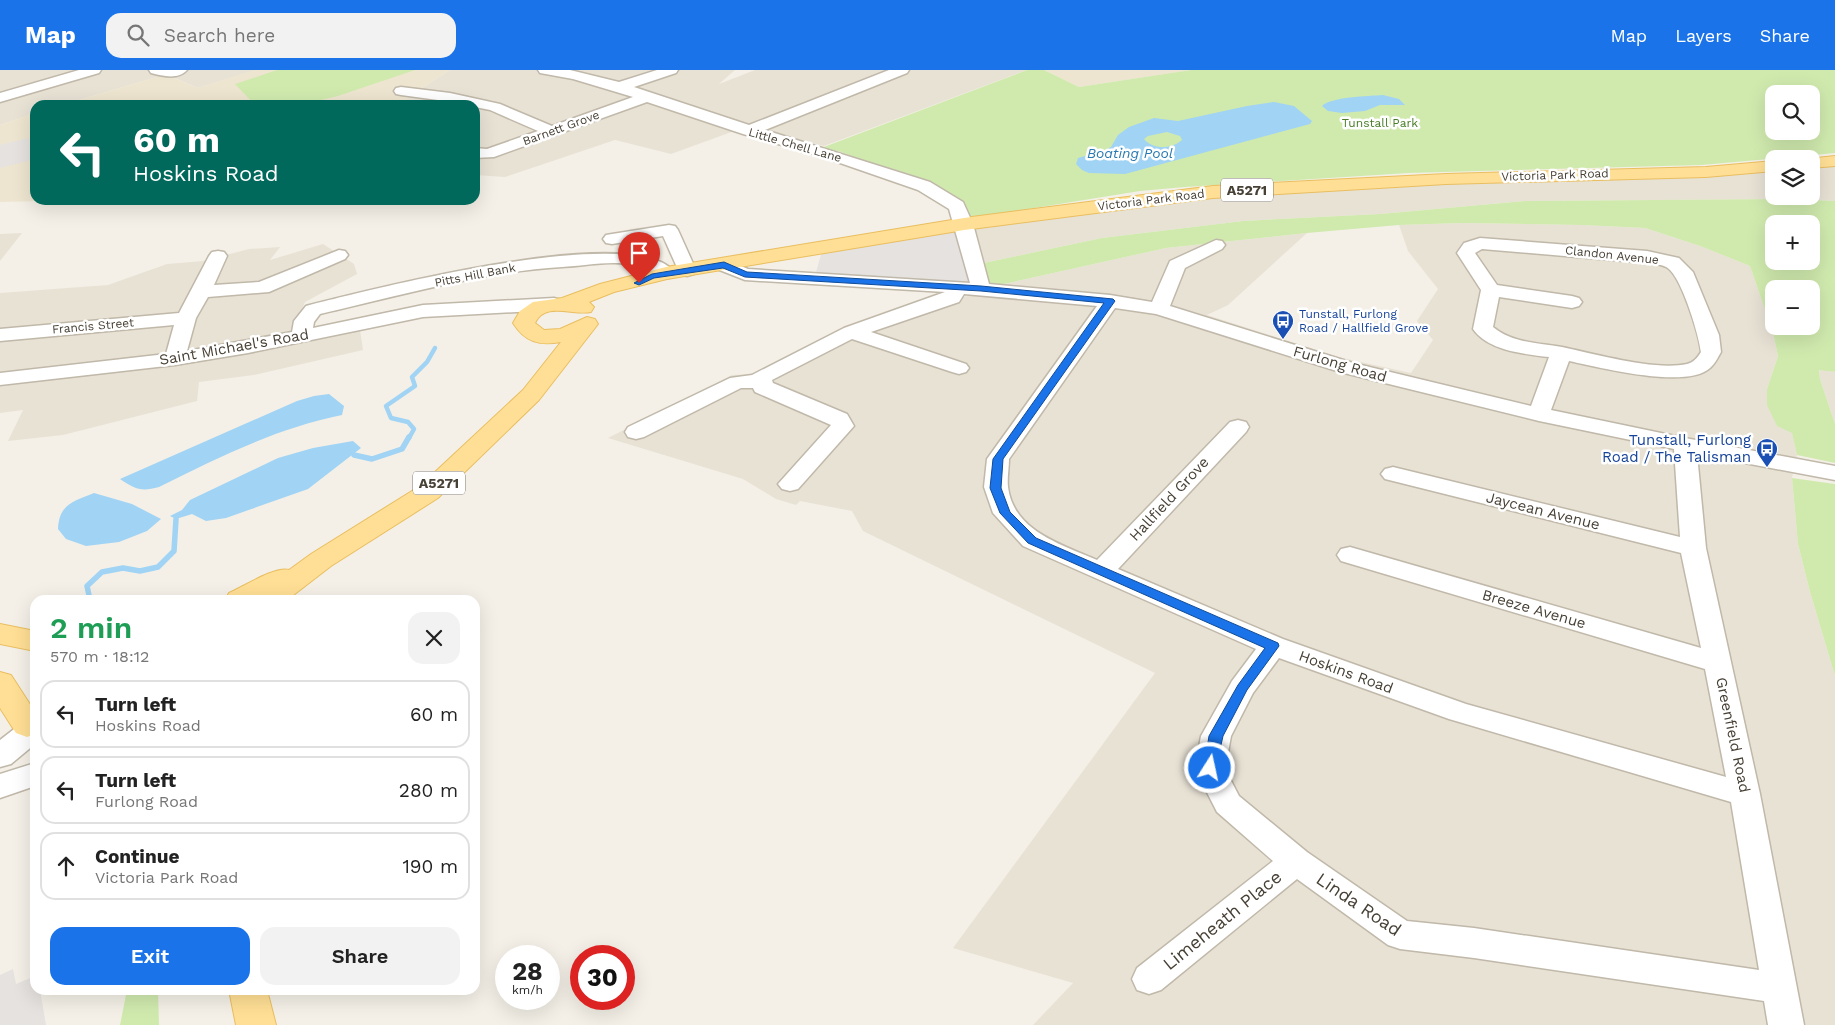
<!DOCTYPE html>
<meta charset="utf-8">
<style>
:root{--surface:#fff;--page:#f2f2f2;--text:#222;--muted:#767676;--line:#e0e0e0;--accent:#1a73e8}
body{margin:0;font-family:"Work Sans",sans-serif;background:var(--page);color:var(--text);height:100vh;display:flex;flex-direction:column;font-size:19px;white-space:nowrap}
*{box-sizing:border-box;margin:0}
p{font-size:16px;color:var(--muted)}
.icon{flex:none;width:28px;height:28px;fill:none;stroke:currentColor;stroke-width:2;stroke-linecap:round;stroke-linejoin:round}
.map{position:relative;flex:1;overflow:hidden}
.drawer{position:absolute;left:30px;top:525px;width:450px;height:400px;display:flex;flex-direction:column;background:var(--surface);border-radius:15px;box-shadow:0 5px 20px #0002}
.drawer>*{flex:none}
.hud{position:absolute;left:30px;top:30px;width:450px;height:105px;border-radius:15px;box-shadow:0 5px 20px #0002;background:#00695c;color:#fff;overflow:hidden}
.controls{position:absolute;left:1765px;top:15px;display:grid;gap:10px}
.controls a{display:grid;place-items:center;width:55px;height:55px;border-radius:10px;background:var(--surface);box-shadow:0 5px 20px #0002;font-size:25px}
.speed{position:absolute;left:495px;top:875px;display:flex;gap:10px;font-size:25px;font-weight:700;text-align:center}
.speed>*{display:grid;place-content:center;width:65px;height:65px;border-radius:50%;background:var(--surface);box-shadow:0 5px 20px #0002;line-height:1}
.speed small{font-size:12px;font-weight:400}
.speed .limit{border:8px solid #d22;background:#fff;color:#111}
.pin{position:absolute;display:grid;place-items:center;width:42px;height:42px;color:#fff;margin:-51px -21px;border-radius:50% 50% 50% 0;rotate:-45deg;box-shadow:0 0 5px #0007}
.pin .icon{rotate:45deg}
.me{position:absolute;width:55px;margin:-28px;rotate:10deg;stroke-linejoin:round;filter:drop-shadow(0 0 4px #0008)}
.turn{display:flex;align-items:center;gap:18px;height:105px;padding:0 20px;font-size:22px}
.turn .icon{width:65px;height:65px;stroke-width:2.5}
.turn b{display:block;font-size:35px;line-height:42px}
.round{display:grid;place-items:center;flex:none;width:52px;height:52px;border-radius:15px;background:var(--page)}
.head{display:flex;align-items:center;justify-content:space-between;height:85px;padding:0 20px}
h1{font-size:30px;font-weight:600;line-height:38px;color:#1e9e55}
.cta{display:flex;gap:10px;margin-top:auto;padding:10px 20px}
.cta a{flex:1;height:58px;border-radius:15px;background:var(--accent);color:#fff;font-size:20px;font-weight:600;line-height:58px;text-align:center}
.cta a+a{background:var(--page);color:var(--text)}
ul{padding:0;list-style:none}
li{display:flex;align-items:center;gap:15px;height:68px;margin:0 10px 8px;padding:0 10px;border:2px solid var(--line);border-radius:15px}
li div{flex:1}
li b{display:block;font-size:19px}
li em{font-style:normal}
header{display:flex;align-items:center;gap:30px;box-sizing:border-box;height:70px;padding:0 25px;background:var(--accent);color:#fff}
header strong{font-size:24px}
nav{display:flex;gap:28px;margin-inline-start:auto;font-size:18px}
.search{width:350px;height:45px;background:var(--page);display:flex;align-items:center;gap:12px;box-sizing:border-box;padding:0 18px;border-radius:15px;color:var(--muted);font-size:19px}
.map>svg:first-child{display:block}
</style>
<header>
<strong>Map</strong>
<div class="search"><svg class="icon" aria-label="search" viewBox="0 0 24 24"><circle cx="10" cy="10" r="6"/><path d="M15 15l6 6"/></svg>Search here</div>
<nav><a>Map</a><a>Layers</a><a>Share</a></nav>
</header>
<div class="map">
<svg width="1835" height="955" viewBox="0 0 1835 955">
<rect width="100%" height="100%" fill="#f4f0e7"/>
<path fill="#e8e2d5" d="M 0,0 L 256,0 L 198,18 L 170,6 L 157,7 L 62,35 L 35,35 L 35,43 L 0,55 Z
M 450,0 L 735,0 L 719,14 L 755,0 L 1027,0 L 824,76 L 748,56 L 671,84 L 615,70 L 505,107 L 475,105 L 475,35 L 400,35 L 411,25 Z
M 1835,91 L 1835,131 L 1788,129 L 1525,131 L 1380,144 L 1243,151 L 1102,168 L 974,195 L 964,154 L 1213,122 L 1774,96 L 1774,126 L 1811,126 L 1811,93 Z
M 1462,153 L 1582,155 L 1645,158 L 1700,176 L 1750,196 L 1773,263 L 1778,286 L 1767,319 L 1777,356 L 1792,362 L 1797,385 L 1792,408 L 1798,474 L 1810,522 L 1835,606 L 1835,955 L 1033,955 L 1073,913 L 953,878 L 1155,603 L 863,461 L 852,441 L 800,431 L 796,435 L 776,429 L 743,409 L 608,368 L 732,305 L 757,304 L 842,266 L 1004,214 L 1166,178 L 1307,163 L 1228,235 L 1207,245 L 1338,287 L 1411,303 L 1433,270 L 1417,251 L 1438,219 L 1408,181 L 1399,155 Z
M 22,163 L 0,191 L 0,164 Z
M 323,174 L 354,194 L 357,204 L 305,232 L 293,261 L 296,272 L 360,260 L 363,280 L 254,305 L 199,312 L 197,331 L 63,365 L 8,371 L 23,340 L 0,343 L 0,306 L 3,302 L 0,302 L 0,223 L 108,215 L 167,194 L 203,191 L 249,179 L 280,177 L 270,190 Z
M 1819,299 L 1835,302 L 1835,354 L 1820,309 Z"/>
<path fill="#eee5d0" d="M 255,0 L 450,0 L 411,25 L 400,35 L 62,35 L 157,7 L 169,6 L 198,18 Z
M 1044,0 L 1192,0 L 1079,17 Z
M 35,43 L 35,130 L 87,130 L 0,132 L 0,55 Z"/>
<path fill="#d0eaae" fill-rule="evenodd" d="M 277,0 L 415,0 L 338,26 L 300,35 L 255,35 L 235,14 Z
M 1027,0 L 1044,0 L 1079,17 L 1191,0 L 1835,0 L 1835,83 L 1702,95 L 1409,103 L 1185,117 L 1140,121 L 1004,143 L 974,150 L 929,113 L 838,81 L 828,84 L 816,80 ZM 1774,24 L 1811,24 L 1811,61 L 1774,61 Z
M 1788,129 L 1835,131 L 1835,302 L 1819,300 L 1820,309 L 1835,354 L 1835,393 L 1797,385 L 1792,363 L 1777,356 L 1767,335 L 1767,319 L 1778,286 L 1773,263 L 1750,196 L 1700,176 L 1645,158 L 1582,155 L 1462,153 L 1399,155 L 1307,163 L 1166,178 L 1004,214 L 989,220 L 974,195 L 1102,168 L 1243,151 L 1380,144 L 1525,131 ZM 1774,154 L 1811,154 L 1811,191 L 1774,191 ZM 1774,219 L 1811,219 L 1811,256 L 1774,256 Z
M 1792,408 L 1835,414 L 1835,606 L 1810,522 L 1798,474 Z
M 127,920 L 158,920 L 159,955 L 120,955 Z"/>
<path fill="#e5e2df" d="M 28,68 L 35,77 L 35,89 L 0,98 L 0,75 Z
M 964,154 L 981,219 L 814,209 L 823,178 Z
M 13,899 L 16,914 L 35,906 L 35,920 L 40,920 L 46,955 L 0,955 L 0,905 Z"/>
<path fill="#a0d3f4" fill-rule="evenodd" d="M 1383,25 L 1399,29 L 1405,35 L 1380,35 L 1365,41 L 1342,43 L 1328,41 L 1322,36 C 1330,27 1369,26 1383,25 Z
M 1274,32 L 1294,36 L 1312,51 L 1310,54 L 1125,104 L 1089,103 L 1082,100 L 1076,94 L 1078,88 L 1103,81 L 1111,77 L 1118,65 L 1129,57 L 1154,48 L 1178,51 L 1247,36 ZM 1167,62 L 1180,66 L 1182,70 C 1172,79 1153,80 1144,69 L 1148,66 Z
M 329,324 L 344,336 L 342,345 C 277,358 217,388 159,417 C 141,422 135,419 120,409 L 297,331 L 314,326 Z
M 353,371 L 361,378 L 308,419 L 226,448 L 206,451 L 192,444 L 176,449 L 170,446 L 182,440 L 190,430 L 278,388 L 313,378 Z
M 94,423 L 132,434 L 161,449 L 147,461 L 119,472 L 86,476 L 66,469 L 58,459 C 59,434 74,431 94,423 Z"/>
<g fill="none" stroke-linecap="round" stroke-linejoin="round">
<path stroke="#a0d3f4" stroke-width="4.5" d="M 409,368 L 414,359 L 408,352 L 391,348 L 386,336 L 415,316 L 412,307 L 427,292 L 435,278"/>
<path stroke="#a0d3f4" stroke-width="5.5" d="M 354,385 L 372,389 L 402,379 L 409,367
M 90,530 L 87,516 L 102,502 L 123,498 L 140,501 L 158,497 L 174,481 L 176,449"/>
<g stroke="#c0b8a9" stroke-width="3">
<path id="minor" d="M 79,0 L 101,0 L 99,3 L 0,32 L 0,23 Z
M 149,0 L 187,0 C 178,10 163,6 151,3 Z
M 538,0 L 570,0 L 619,12 L 657,0 L 678,0 L 676,3 L 634,17 L 749,55 L 889,0 L 909,0 L 907,3 L 765,60 L 930,112 L 963,132 L 973,154 L 989,214 L 1110,225 L 1152,232 L 1170,191 L 1216,170 L 1222,171 L 1225,175 L 1222,179 L 1185,198 L 1170,236 L 1353,293 L 1531,336 L 1549,287 C 1525,284 1488,281 1473,259 L 1481,220 L 1457,183 L 1464,173 L 1480,168 L 1647,181 L 1679,188 L 1693,202 L 1719,265 L 1721,282 C 1718,287 1715,294 1710,298 C 1687,320 1597,297 1569,291 L 1551,340 L 1685,368 L 1835,396 L 1835,410 L 1697,384 L 1706,478 L 1760,724 L 1804,955 L 1768,955 L 1764,931 L 1474,888 L 1400,879 L 1388,875 L 1297,809 L 1161,920 L 1149,924 L 1137,920 L 1132,909 L 1137,898 L 1273,791 L 1217,742 L 1195,699 L 1201,666 L 1232,611 L 1256,579 L 1023,476 L 993,443 L 984,417 L 987,389 L 1097,236 L 964,224 L 959,232 L 871,262 L 966,294 L 969,298 L 966,302 L 959,304 L 952,302 L 852,269 L 772,310 L 773,313 L 847,344 L 854,356 L 798,419 L 790,421 L 782,419 L 778,414 L 831,355 L 755,322 L 753,318 L 741,318 L 644,367 L 636,369 L 628,367 L 625,362 L 628,357 L 730,308 L 752,305 L 844,258 L 945,222 L 745,210 L 717,199 L 715,195 L 717,191 L 724,189 L 748,199 L 970,213 L 949,139 L 918,120 L 817,85 L 743,64 L 647,32 L 494,87 L 475,88 L 475,78 L 487,79 L 538,61 L 490,40 L 475,37 L 475,35 L 401,25 L 396,24 L 394,21 L 396,18 L 401,17 L 450,23 L 500,34 L 552,56 L 633,27 L 573,9 L 540,3 ZM 1482,179 L 1647,193 C 1653,194 1661,194 1666,197 C 1681,204 1699,265 1701,282 C 1697,288 1694,292 1687,294 C 1654,301 1596,284 1562,277 C 1539,273 1512,273 1493,257 L 1499,227 L 1572,238 L 1579,236 L 1582,232 L 1579,228 L 1572,226 L 1497,215 L 1475,183 ZM 1115,238 L 1156,244 L 1340,302 L 1539,351 L 1674,379 L 1680,467 L 1393,397 L 1385,399 L 1381,404 L 1385,409 L 1681,483 L 1701,578 L 1350,477 L 1341,479 L 1337,485 L 1341,491 L 1705,599 L 1726,707 L 1466,634 L 1283,569 L 1118,499 L 1246,362 L 1249,357 L 1246,352 L 1238,350 L 1230,352 L 1097,490 C 1063,475 1013,461 1008,417 C 1007,408 1009,398 1009,389 ZM 1279,588 L 1449,649 L 1731,732 L 1759,900 L 1474,858 L 1407,851 L 1307,782 L 1239,726 L 1225,699 L 1231,666 L 1253,623 Z
M 669,155 L 675,156 L 678,160 L 696,200 L 694,204 L 687,206 L 680,204 L 663,166 L 612,174 L 606,173 L 603,169 L 606,165 L 612,164 Z
M 339,180 L 345,181 L 348,185 L 345,189 L 269,222 L 208,227 L 196,248 L 187,281 L 292,262 L 294,251 L 306,236 C 365,221 639,150 675,203 L 673,207 C 658,211 647,199 634,195 C 612,190 584,196 562,197 C 480,202 399,226 320,244 L 314,252 L 313,258 L 423,235 L 554,228 L 561,230 L 564,234 L 561,238 L 554,240 L 423,247 L 248,283 L 175,295 L 0,315 L 0,303 L 166,284 L 174,255 L 0,271 L 0,259 L 179,243 L 209,186 L 212,182 L 218,181 L 224,182 L 227,186 L 214,215 L 259,212 Z
M 28,653 L 35,655 L 35,674 L 11,694 L 0,697 L 0,670 L 18,656 Z
M 35,693 L 35,716 L 0,728 L 0,704 Z"/>
</g>
<g stroke="#e9be60" stroke-width="2">
<path id="major" d="M 1835,86 L 1835,96 L 1811,98 L 1811,89 L 1807,89 Z
M 1774,91 L 1774,101 L 1706,107 L 1446,114 L 1213,128 L 964,160 L 667,209 L 614,222 L 589,232 L 594,237 L 591,242 C 573,246 545,231 535,253 L 544,260 L 560,259 L 587,247 L 595,249 L 598,254 L 539,330 L 438,428 L 331,496 L 287,530 L 225,530 L 229,523 C 243,517 275,496 289,500 L 311,484 L 420,416 L 523,320 L 561,272 C 539,276 525,272 513,253 L 520,241 L 533,232 L 562,228 L 600,214 L 666,197 L 964,148 L 1213,116 L 1446,104 L 1706,97 Z
M 0,554 L 35,561 L 35,581 L 0,574 Z
M 0,602 L 11,605 L 35,642 L 35,664 L 27,667 L 16,663 L 0,638 Z
M 229,920 L 267,920 L 276,955 L 236,955 Z"/>
</g>
<use href="#minor" fill="#fff" fill-rule="evenodd"/>
<use href="#major" fill="#ffdf95" fill-rule="evenodd"/>
</g>
<path fill="#1a73e8" stroke="#114b97" d="M 724,192 L 747,202 L 981,216 L 1113,229 L 1115,231 L 1003,389 L 1001,418 L 1010,442 L 1036,468 L 1278,573 L 1279,576 L 1247,620 L 1223,666 L 1215,702 L 1210,704 L 1206,702 L 1204,698 L 1209,666 L 1238,615 L 1265,578 L 1028,473 L 1000,443 L 990,418 L 993,389 L 1104,233 L 981,221 L 745,207 L 723,198 L 654,208 L 639,215 L 634,213 L 652,204 Z"/>
<defs>
<g id="bus-pin" transform="scale(1.125)"><path d="M0 17L-7.5 6A9.5 9.5 0 1 1 7.5 6Z" fill="#1a4fb4" stroke="#fff"/><path d="M-5-6H5V4H4V6H2V4H-2V6H-4V4H-5ZM-3.5-4V0h7V-4ZM-3.5 1.2v1.5H-2V1.2ZM2 1.2v1.5H3.5V1.2Z" fill="#fff"/></g>
</defs>
<g fill-rule="evenodd">
<use href="#bus-pin" x="1283" y="251"/>
<use href="#bus-pin" x="1767" y="379"/>
</g>
<g text-anchor="middle" dominant-baseline="central" stroke-width="5" stroke-linejoin="round" paint-order="stroke">
<g font-size="12" fill="#487c26" stroke="#fff">
<text x="1380" y="53">Tunstall Park</text>
</g>
<g font-size="12" fill="#474035" stroke="#fff">
<text transform="translate(561 58) rotate(-20)">Barnett Grove</text>
<text transform="translate(795 75) rotate(16)">Little Chell Lane</text>
<text transform="translate(1555 105) rotate(-2)">Victoria Park Road</text>
<text transform="translate(1151 130) rotate(-7)">Victoria Park Road</text>
<text transform="translate(1612 185) rotate(6)">Clandon Avenue</text>
<text transform="translate(475 205) rotate(-11)">Pitts Hill Bank</text>
<text transform="translate(93 256) rotate(-5)">Francis Street</text>
</g>
<g font-size="12" fill="#164399" stroke="#fff" text-anchor="start">
<text x="1299" y="244">Tunstall, Furlong<tspan x="1299" dy="14">Road / Hallfield Grove</tspan></text>
</g>
<g font-size="14" font-style="italic" fill="#2879b1" stroke="#fff">
<text x="1130" y="83">Boating Pool</text>
</g>
<g fill="#fff" stroke="#7e7972" stroke-width="1">
<rect x="1221" y="108.5" width="52" height="23" rx="4"/>
<rect x="413" y="401.5" width="52" height="23" rx="4"/>
</g>
<g font-size="14" font-weight="bold" fill="#474035">
<text x="1247" y="120">A5271</text>
<text x="439" y="413">A5271</text>
</g>
<g font-size="15" fill="#474035" stroke="#fff">
<text transform="translate(234 277) rotate(-10)">Saint Michael's Road</text>
<text transform="translate(1340 294) rotate(16)">Furlong Road</text>
<text transform="translate(1169 429) rotate(-47)">Hallfield Grove</text>
<text transform="translate(1543 441) rotate(14)">Jaycean Avenue</text>
<text transform="translate(1534 539) rotate(16)">Breeze Avenue</text>
<text transform="translate(1346 602) rotate(20)">Hoskins Road</text>
<text transform="translate(1733 665) rotate(78)">Greenfield Road</text>
</g>
<g font-size="15" fill="#164399" stroke="#fff" text-anchor="end">
<text x="1751" y="370">Tunstall, Furlong<tspan x="1751" dy="17">Road / The Talisman</tspan></text>
</g>
<g font-size="18" fill="#474035" stroke="#fff">
<text transform="translate(1359 834) rotate(34)">Linda Road</text>
<text transform="translate(1222 850) rotate(-39)">Limeheath Place</text>
</g>
</g>
</svg>
<div class="controls">
<a><svg class="icon" aria-label="search" viewBox="0 0 24 24"><circle cx="10" cy="10" r="6"/><path d="M15 15l6 6"/></svg></a>
<a><svg class="icon" aria-label="layers" viewBox="0 0 24 24"><path d="M12 4l9 5-9 5-9-5zM3 14l9 5 9-5"/></svg></a>
<a>+</a>
<a>−</a>
</div>
<div class="speed"><div>28<small>km/h</small></div><div class="limit">30</div></div>
<div class="pin" style="left:639px;top:213px;background:#d93025"><svg class="icon" aria-label="arrive" viewBox="0 0 24 24"><path d="M6 21V4h12l-3 4 3 4H6"/></svg></div>
<svg class="me" style="left:1210px;top:698px" viewBox="-20 -20 40 40"><circle r="17" fill="#1a73e8" stroke="#fff" stroke-width="3"/><path d="M0-11L8 9 0 5-8 9z" fill="#fff"/></svg>
<div class="hud">
<div class="turn"><svg class="icon" aria-label="left" viewBox="0 0 24 24"><path d="M17 20v-9H6M10 6l-5 5 5 5"/></svg><div><b>60 m</b>Hoskins Road</div></div>
</div>
<section class="drawer">
<div class="head"><div><h1>2 min</h1><p>570 m · 18:12</p></div><a class="round"><svg class="icon" aria-label="close" viewBox="0 0 24 24"><path d="M6 6l12 12M18 6L6 18"/></svg></a></div>
<ul>
<li><svg class="icon" aria-label="left" viewBox="0 0 24 24"><path d="M17 20v-9H6M10 6l-5 5 5 5"/></svg><div><b>Turn left</b><p>Hoskins Road</p></div><em>60 m</em></li>
<li><svg class="icon" aria-label="left" viewBox="0 0 24 24"><path d="M17 20v-9H6M10 6l-5 5 5 5"/></svg><div><b>Turn left</b><p>Furlong Road</p></div><em>280 m</em></li>
<li><svg class="icon" aria-label="ahead" viewBox="0 0 24 24"><path d="M12 20V5M6 11l6-6 6 6"/></svg><div><b>Continue</b><p>Victoria Park Road</p></div><em>190 m</em></li>
</ul>
<div class="cta"><a>Exit</a><a>Share</a></div>
</section>
</div>
